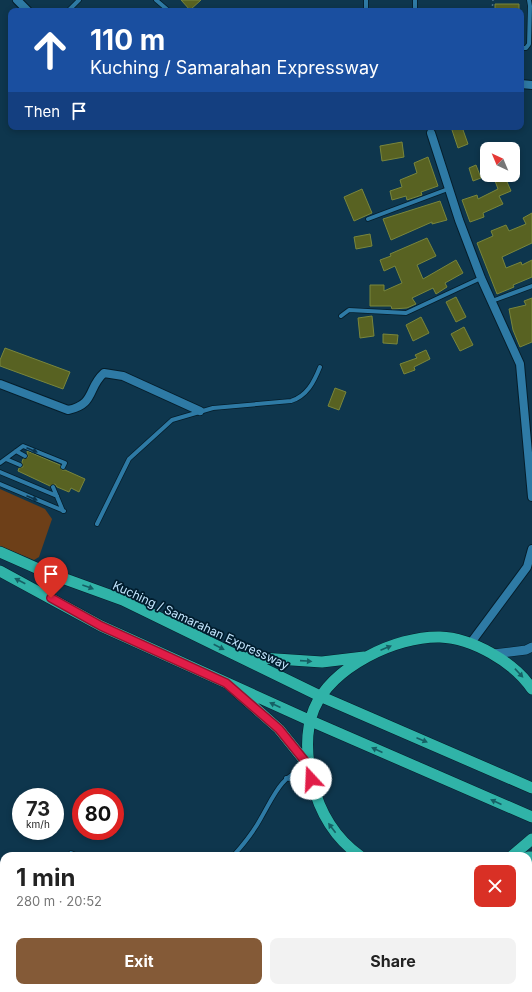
<!DOCTYPE html>
<meta charset="utf-8">
<style>
:root{--surface:#fff;--page:#f2f2f2;--text:#222;--muted:#767676;--accent:#845a37}
body{margin:0;font-family:Inter,sans-serif;background:var(--page);color:var(--text);height:100vh;display:flex;flex-direction:column;font-size:15px;white-space:nowrap}
*{box-sizing:border-box;margin:0}
p{font-size:13px;color:var(--muted)}
.icon{flex:none;width:22px;height:22px;fill:none;stroke:currentColor;stroke-width:2;stroke-linecap:round;stroke-linejoin:round}
.map{position:relative;flex:1;overflow:hidden}
.details{position:absolute;left:0px;top:852px;width:532px;height:140px;display:flex;flex-direction:column;background:var(--surface);border-radius:12px 12px 0 0;box-shadow:0 2px 6px #0003}
.details>*{flex:none}
.banner{position:absolute;left:8px;top:8px;width:516px;height:122px;border-radius:8px;box-shadow:0 2px 6px #0003;background:#1a4fa0;color:#fff;overflow:hidden}
.needle{width:26px;rotate:316deg}
.fabs{position:absolute;left:480px;top:142px;display:grid;gap:8px}
.fabs a{display:grid;place-items:center;width:40px;height:40px;border-radius:8px;background:var(--surface);box-shadow:0 2px 6px #0003;font-size:20px}
.speed{position:absolute;left:12px;top:788px;display:flex;gap:8px;font-size:20px;font-weight:700;text-align:center}
.speed>*{display:grid;place-content:center;width:52px;height:52px;border-radius:50%;background:var(--surface);box-shadow:0 2px 6px #0003;line-height:1}
.speed small{font-size:10px;font-weight:400}
.speed .limit{border:6px solid #d22;background:#fff;color:#111}
.pin{position:absolute;display:grid;place-items:center;width:34px;height:34px;color:#fff;margin:-41px -17px;border-radius:50% 50% 50% 0;rotate:-45deg;box-shadow:0 0 4px #0007}
.pin .icon{rotate:45deg}
.me{position:absolute;width:44px;margin:-22px;rotate:340deg;stroke-linejoin:round;filter:drop-shadow(0 0 3px #0008)}
.turn{display:flex;align-items:center;gap:14px;height:84px;padding:0 16px;font-size:18px}
.turn .icon{width:52px;height:52px;stroke-width:2.5}
.turn b{display:block;font-size:28px;line-height:34px}
.then{display:flex;align-items:center;height:38px;padding:0 16px;background:#0003;gap:8px;font-size:15px}
.round{display:grid;place-items:center;flex:none;width:42px;height:42px;border-radius:8px;background:var(--page)}
.headline{display:flex;align-items:center;justify-content:space-between;height:68px;padding:0 16px}
h1{font-size:24px;font-weight:700;line-height:30px}
.button{display:flex;gap:8px;margin-top:auto;padding:8px 16px}
.button a{flex:1;height:46px;border-radius:8px;background:var(--accent);color:#fff;font-size:16px;font-weight:700;line-height:46px;text-align:center}
.button a+a{background:var(--page);color:var(--text)}
.map>svg:first-child{display:block}
</style>
<div class="map">
<svg width="532" height="992" viewBox="0 0 532 992">
<rect width="100%" height="100%" fill="#0e364d"/>
<path fill="#6d3f18" d="M 0,489 L 45,509 L 52,519 L 39,557 L 34,560 L 0,546 Z"/>
<path fill="#586222" stroke="#79863c" d="M 181,0 L 201,0 L 190,10 Z
M 495,4 L 519,4 L 519,11 L 495,11 Z
M 451,127 L 462,127 L 468,144 L 458,148 Z
M 402,142 L 404,157 L 382,161 L 380,146 Z
M 428,157 L 438,186 L 421,192 L 422,195 L 407,200 L 406,196 L 392,200 L 390,191 L 402,187 L 400,180 L 417,173 L 414,163 Z
M 476,165 L 481,178 L 473,181 L 469,168 Z
M 502,175 L 504,175 L 511,191 L 499,196 L 503,204 L 483,213 L 484,217 L 470,222 L 462,200 L 477,195 L 478,199 L 498,189 L 494,178 Z
M 362,189 L 372,213 L 354,221 L 344,197 Z
M 440,201 L 447,220 L 432,224 L 432,222 L 391,240 L 383,219 Z
M 532,213 L 532,243 L 502,257 L 506,268 L 521,262 L 522,265 L 532,260 L 532,277 L 513,285 L 514,287 L 497,294 L 477,243 L 493,236 L 491,231 L 506,225 L 509,231 L 526,224 L 523,218 Z
M 370,234 L 372,246 L 356,249 L 354,237 Z
M 427,238 L 436,256 L 417,265 L 423,279 L 456,260 L 463,273 L 445,283 L 447,287 L 436,294 L 433,288 L 412,298 L 416,304 L 407,308 L 392,309 L 391,306 L 370,306 L 370,285 L 384,285 L 384,291 L 402,283 L 395,266 L 384,271 L 380,260 L 391,256 L 390,254 Z
M 456,297 L 466,317 L 456,322 L 446,302 Z
M 532,298 L 532,342 L 520,347 L 513,330 L 509,309 L 526,305 L 524,301 Z
M 372,316 L 374,336 L 360,338 L 358,318 Z
M 421,317 L 429,333 L 413,341 L 406,325 Z
M 464,327 L 473,345 L 460,351 L 451,334 Z
M 383,334 L 398,335 L 397,344 L 383,343 Z
M 5,348 L 70,372 L 63,389 L 0,366 L 0,360 Z
M 426,350 L 430,359 L 414,367 L 415,370 L 404,374 L 400,364 L 417,358 L 415,355 Z
M 335,388 L 346,392 L 339,410 L 328,406 Z
M 27,451 L 60,465 L 62,470 L 65,470 L 85,479 L 79,492 L 71,488 L 69,492 L 57,487 L 55,484 L 50,486 L 18,471 L 19,468 L 23,467 L 22,462 L 23,459 L 28,457 Z"/>
<g fill="none" stroke-linecap="round" stroke-linejoin="round">
<g stroke="#051d2a" stroke-width="5.5">
<path id="service" d="M 156,0 L 169,11
M 68,11 L 79,0
M 366,11 L 366,0
M 415,11 L 415,0
M 521,48 L 526,48 L 529,44 L 530,6 L 529,0
M 368,219 L 448,189
M 492,301 L 532,286
M 341,316 L 349,310 L 406,313 L 481,278
M 16,451 L 25,456
M 6,459 L 20,465
M 0,463 L 23,446 L 65,463 L 63,467
M 0,472 L 57,496
M 0,484 L 64,511
M 53,487 L 63,511
M 97,524 L 129,459 L 172,420 L 213,408 L 291,401 C 307,396 314,382 320,367
M 286,778 L 297,781 L 312,791
M 71,853 L 78,856
M 233,856 C 243,845 254,831 261,818 C 276,792 279,779 308,765
M 411,992 L 416,988
M 529,992 L 532,989"/>
</g>
<g stroke="#051d2a" stroke-width="10">
<path id="minor" d="M 17,0 L 28,11
M 521,84 L 532,85
M 431,133 L 459,220 L 481,278 L 520,364 L 532,497
M 0,384 L 68,410 C 96,404 87,388 104,373 L 123,376 L 200,411
M 470,644 L 527,567 L 532,549"/>
</g>
<g stroke="#051d2a" stroke-width="10">
<path id="tertiary" d="M 493,654 L 526,650 L 532,647"/>
</g>
<g stroke="#051d2a" stroke-width="12">
<path id="trunk" d="M 0,552 L 43,571 L 123,600 L 322,697 L 532,788
M 0,571 L 101,626 L 311,721 L 532,817
M 245,657 L 322,662 L 364,657
M 235,690 L 279,729 L 308,765
M 360,856 C 335,838 319,811 312,781 C 307,759 305,731 314,709 C 332,667 395,636 440,637 C 472,638 514,662 532,689
M 512,856 L 532,839
M 528,857 L 532,857"/>
</g>
<path stroke="#4b7189" stroke-width="1.5" stroke-dasharray="2 3" stroke-linecap="butt" d="M 492,11 L 493,0"/>
<use href="#service" stroke="#2e7aa5" stroke-width="4"/>
<use href="#minor" stroke="#2e7aa5" stroke-width="8"/>
<use href="#tertiary" stroke="#2e7aa5" stroke-width="9"/>
<use href="#trunk" stroke="#30b3a8" stroke-width="11"/>
</g>
<defs><path id="oneway-solid" d="M-6-.8H1V-3.2L6.5 0L1 3.2V.8H-6Z"/></defs>
<g fill="#0c344c">
<use href="#oneway-solid" transform="translate(32 450) rotate(23)"/>
<use href="#oneway-solid" transform="translate(32 498) rotate(23)"/>
</g>
<g fill="#166065">
<use href="#oneway-solid" transform="translate(20 581) rotate(-153)"/>
<use href="#oneway-solid" transform="translate(88 587) rotate(20)"/>
<use href="#oneway-solid" transform="translate(219 647) rotate(27)"/>
<use href="#oneway-solid" transform="translate(386 648) rotate(-23)"/>
<use href="#oneway-solid" transform="translate(306 661) rotate(4)"/>
<use href="#oneway-solid" transform="translate(519 673) rotate(47)"/>
<use href="#oneway-solid" transform="translate(275 705) rotate(-156)"/>
<use href="#oneway-solid" transform="translate(422 740) rotate(23)"/>
<use href="#oneway-solid" transform="translate(377 750) rotate(-156)"/>
<use href="#oneway-solid" transform="translate(496 802) rotate(-156)"/>
<use href="#oneway-solid" transform="translate(332 828) rotate(-127)"/>
</g>
<g fill="none" stroke-linecap="round" stroke-linejoin="round">
<g stroke="#92132f" stroke-width="10">
<path id="route" d="M 51,598 L 101,626 L 226,683 L 279,729 L 308,765 L 311,779"/>
</g>
<use href="#route" stroke="#e11d48" stroke-width="7"/>
</g>
<g text-anchor="middle" dominant-baseline="central" stroke-width="3.5" stroke-linejoin="round" paint-order="stroke">
<g font-size="12" fill="#c3e6fe" stroke="#001d2e">
<text transform="translate(201 625) rotate(25)">Kuching / Samarahan Expressway</text>
</g>
</g>
</svg>
<div class="fabs">
<a><svg class="needle" viewBox="-14 -14 28 28"><path d="M0-13l5 13h-10z" fill="#e53935"/><path d="M0 13l5-13h-10z" fill="#767676"/></svg></a>
</div>
<div class="speed"><div>73<small>km/h</small></div><div class="limit">80</div></div>
<div class="pin" style="left:51px;top:598px;background:#d93025"><svg class="icon" aria-label="arrive" viewBox="0 0 24 24"><path d="M6 21V4h12l-3 4 3 4H6"/></svg></div>
<svg class="me" style="left:311px;top:779px" viewBox="-20 -20 40 40"><circle r="19" fill="#fff"/><path d="M0-13L10 11 0 6-10 11z" fill="#e11d48"/></svg>
<div class="banner">
<div class="turn"><svg class="icon" aria-label="ahead" viewBox="0 0 24 24"><path d="M12 20V5M6 11l6-6 6 6"/></svg><div><b>110 m</b>Kuching / Samarahan Expressway</div></div>
<div class="then">Then<svg class="icon" aria-label="arrive" viewBox="0 0 24 24"><path d="M6 21V4h12l-3 4 3 4H6"/></svg></div>
</div>
<section class="details">
<div class="headline"><div><h1>1 min</h1><p>280 m · 20:52</p></div><a class="round" style="background:#d93025;color:#fff"><svg class="icon" aria-label="close" viewBox="0 0 24 24"><path d="M6 6l12 12M18 6L6 18"/></svg></a></div>
<div class="button"><a>Exit</a><a>Share</a></div>
</section>
</div>
